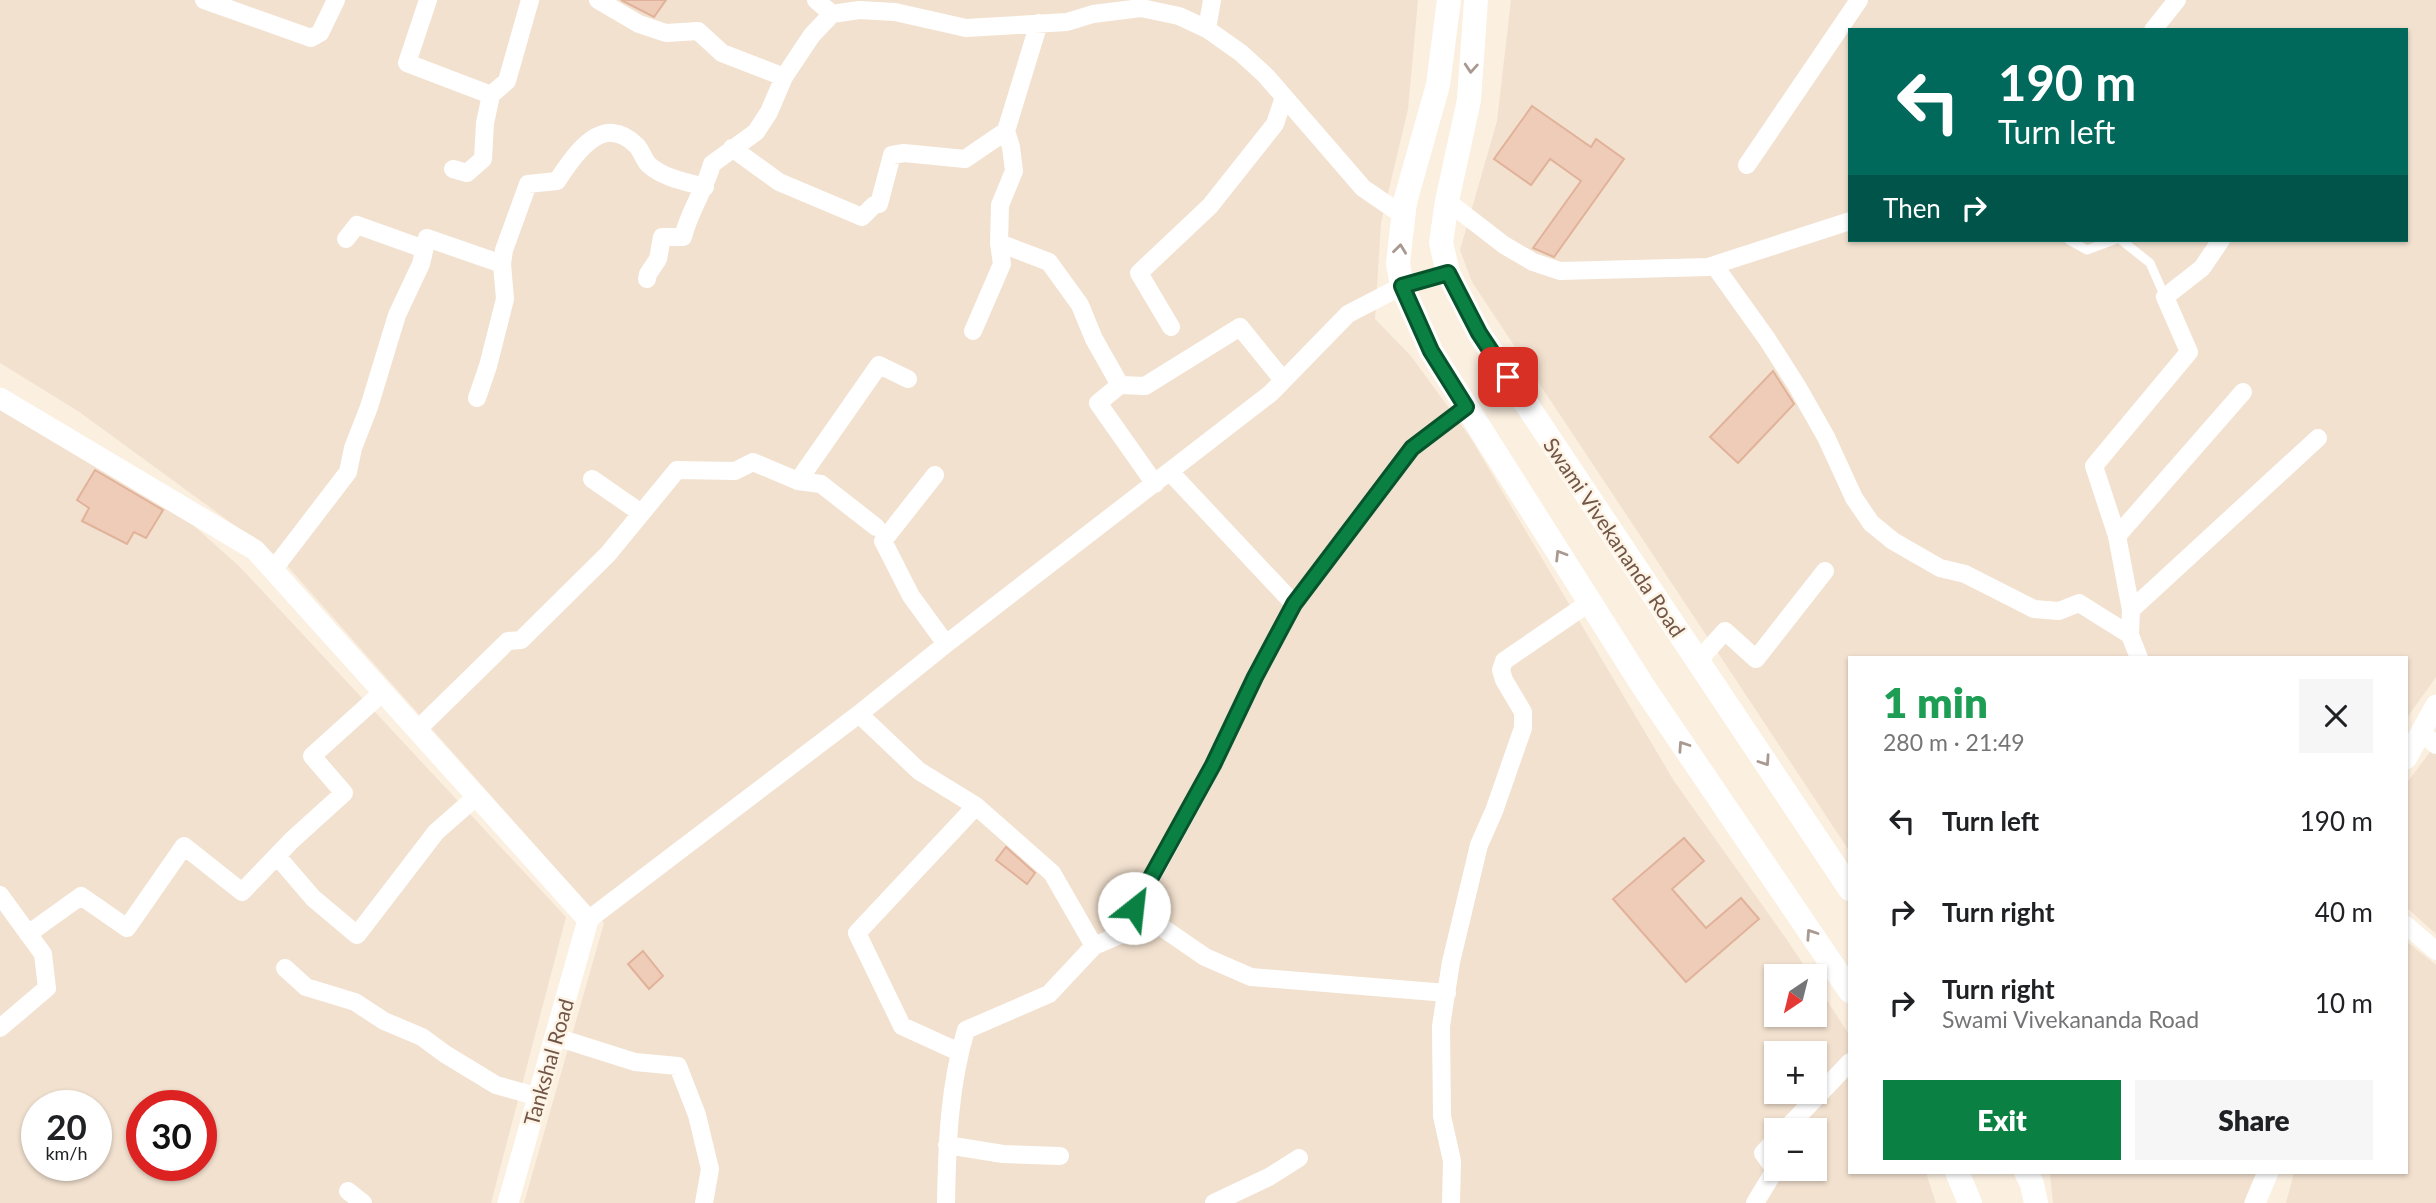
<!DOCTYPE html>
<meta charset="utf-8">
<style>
:root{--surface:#fff;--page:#f6f6f6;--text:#202124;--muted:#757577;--accent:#0b8043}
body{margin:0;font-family:Lato,sans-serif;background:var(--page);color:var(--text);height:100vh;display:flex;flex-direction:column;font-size:26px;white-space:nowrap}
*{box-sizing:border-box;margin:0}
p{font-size:23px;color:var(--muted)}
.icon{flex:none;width:38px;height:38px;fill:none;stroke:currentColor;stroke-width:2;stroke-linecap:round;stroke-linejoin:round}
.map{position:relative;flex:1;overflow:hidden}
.drawer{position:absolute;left:1848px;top:656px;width:560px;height:518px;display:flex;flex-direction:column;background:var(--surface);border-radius:0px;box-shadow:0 2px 5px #0004}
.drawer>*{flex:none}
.guide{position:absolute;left:1848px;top:28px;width:560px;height:214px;border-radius:0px;box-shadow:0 2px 5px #0004;background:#00695c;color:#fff;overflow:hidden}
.needle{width:46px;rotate:215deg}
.buttons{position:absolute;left:1764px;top:964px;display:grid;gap:14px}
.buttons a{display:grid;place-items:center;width:63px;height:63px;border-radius:0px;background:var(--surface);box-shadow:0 2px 5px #0004;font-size:35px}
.speed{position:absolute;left:21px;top:1090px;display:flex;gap:14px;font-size:35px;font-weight:700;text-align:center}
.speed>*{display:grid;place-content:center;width:91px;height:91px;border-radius:50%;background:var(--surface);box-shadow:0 2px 5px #0004;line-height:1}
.speed small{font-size:18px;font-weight:400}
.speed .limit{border:10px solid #d22;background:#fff;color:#111}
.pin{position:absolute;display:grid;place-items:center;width:60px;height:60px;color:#fff;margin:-30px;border-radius:14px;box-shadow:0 4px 10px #0006}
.me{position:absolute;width:77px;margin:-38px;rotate:29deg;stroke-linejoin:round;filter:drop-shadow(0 0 5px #0008)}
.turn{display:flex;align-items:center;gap:24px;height:147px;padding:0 35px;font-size:32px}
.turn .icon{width:91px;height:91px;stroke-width:2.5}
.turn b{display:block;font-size:49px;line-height:60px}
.then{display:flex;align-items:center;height:66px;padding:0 35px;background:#0003;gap:14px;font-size:26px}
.round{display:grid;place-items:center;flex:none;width:74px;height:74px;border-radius:0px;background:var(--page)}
.summary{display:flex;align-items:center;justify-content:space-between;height:119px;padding:0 35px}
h1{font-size:42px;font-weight:800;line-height:52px;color:#1e9e55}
.action{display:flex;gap:14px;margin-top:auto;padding:14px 35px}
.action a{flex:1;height:80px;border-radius:0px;background:var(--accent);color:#fff;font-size:28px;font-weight:800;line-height:80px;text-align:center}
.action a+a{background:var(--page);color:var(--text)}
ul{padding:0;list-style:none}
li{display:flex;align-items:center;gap:21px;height:91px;padding:0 35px}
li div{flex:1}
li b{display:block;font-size:26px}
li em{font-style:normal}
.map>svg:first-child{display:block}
</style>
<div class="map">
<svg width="2436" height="1203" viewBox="0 0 2436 1203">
<rect width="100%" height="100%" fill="#fbefe0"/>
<path fill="#f2e1cf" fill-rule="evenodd" d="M 0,0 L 1418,0 L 1408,109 L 1381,223 L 1375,319 L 1411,356 L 1470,437 L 1674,781 L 1785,937 L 1811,976 L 1776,976 L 1776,1015 L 1815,1015 L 1815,982 L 1850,1036 L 1850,1172 L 1926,1173 L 1936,1203 L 524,1203 L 604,923 L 282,560 L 78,411 L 0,363 ZM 1776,1054 L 1815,1054 L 1815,1092 L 1776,1092 ZM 1776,1130 L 1815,1130 L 1815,1169 L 1776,1169 Z
M 1511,0 L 2436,0 L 2436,677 L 2406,719 L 2406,658 L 1850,658 L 1850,852 L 1472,282 L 1460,250 L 1497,121 ZM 1850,30 L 2406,30 L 2406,240 L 1850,240 Z
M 0,408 L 183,516 L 240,567 L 566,917 L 491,1203 L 0,1203 ZM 37,1106 L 96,1106 L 96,1166 L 37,1166 ZM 142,1106 L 201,1106 L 201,1166 L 142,1166 Z
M 2436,744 L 2436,934 L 2406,907 L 2406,784 Z
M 2406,941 L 2436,965 L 2436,1203 L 2286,1203 L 2294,1173 L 2406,1172 Z
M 2050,1173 L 2257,1173 L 2244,1203 L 2053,1203 Z"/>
<path fill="#efccb8" stroke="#e1b29a" stroke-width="2" d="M 621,0 L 666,0 L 654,17 Z
M 1532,106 L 1591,147 L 1596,139 L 1624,159 L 1554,257 L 1533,248 L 1581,181 L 1550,159 L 1531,185 L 1494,159 Z
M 1773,371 L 1794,404 L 1738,463 L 1710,437 Z
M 95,470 L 163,510 L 146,538 L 134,532 L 127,544 L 82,521 L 89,508 L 77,500 Z
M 1684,838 L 1704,861 L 1672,889 L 1706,928 L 1741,898 L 1759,919 L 1686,982 L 1613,899 Z
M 1006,847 L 1035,873 L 1027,884 L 996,860 Z
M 643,951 L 663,976 L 649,989 L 628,964 Z"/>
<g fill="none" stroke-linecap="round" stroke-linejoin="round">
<path stroke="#fff" stroke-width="9" d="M 2069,240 L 2087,250 L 2114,240
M 2121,240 L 2150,263 L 2165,297"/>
<path stroke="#fff" stroke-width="18" d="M 204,0 L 311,38 L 320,33 L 336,0
M 428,0 L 407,63 L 491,95
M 598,0 L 639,24 L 666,33 L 698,31 L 722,53 L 784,77
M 816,0 L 832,14 L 859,10 L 895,12 L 966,28 L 1067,22 L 1093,14 L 1141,8 L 1179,16 L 1207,29 L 1241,53 L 1266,76 L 1363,188 L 1404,216
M 1207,29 L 1212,0
M 2153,30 L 2177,0
M 732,148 L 779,182 L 862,217 L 874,205 L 879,204 L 892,155 L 904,153 L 965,159 L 1006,131
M 1747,165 L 1859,0
M 453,169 L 467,173 L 483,159 L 485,123 L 491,95 L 507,81 L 530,0
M 1447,201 L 1504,245 L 1533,262 L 1560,271 L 1708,267 L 1850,221
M 346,239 L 357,225 L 424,249
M 999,243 L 1049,262 L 1080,305 L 1094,339 L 1120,385
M 1714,265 L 1767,339 L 1797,386 L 1826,437 L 1854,498 L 1871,523 L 1893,541 L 1940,568 L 1965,574 L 2034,609 L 2059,611 L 2079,603 L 2130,635
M 647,279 L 648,274 L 658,259 L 662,237 L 683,237 C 689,211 705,190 712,164 L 756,132 L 769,112 L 784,77 L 812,35 L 832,14
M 1171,327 L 1139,273 L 1210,206 L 1275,124 L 1284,97
M 973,331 L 1002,264 L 999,243 L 1000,205 L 1014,171 L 1011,147 L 1006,131 L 1039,23
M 477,398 L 488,366 L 505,299 L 502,264 L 504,250 L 528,184 L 557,181 C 575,154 603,111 637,146 C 642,152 644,160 649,165 C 663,178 687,182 705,187
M 1170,472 L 1294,604
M 935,475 L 883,541 L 911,596 L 946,644
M 592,479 L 641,513
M 798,481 L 879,365 L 908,379
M 1155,484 L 1098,403 L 1120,385 L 1145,386 L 1240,327 L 1283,380
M 2117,536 L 2243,392
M 273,570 L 348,472 L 353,448 L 369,407 L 397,315 L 421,264 L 427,238 L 502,264
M 2131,610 L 2318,438
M 2139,658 L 2130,635 L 2131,610 L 2117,536 L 2094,466 L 2189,352 L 2165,297 L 2202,268 L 2221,240
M 1698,661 L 1725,631 L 1756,659 L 1825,571
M 859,714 L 919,771 L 976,806 L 1052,873 L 1094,946 L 1049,994 L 966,1030 C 949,1086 947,1145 946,1203
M 417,730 L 508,641 L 521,640 L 608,554 L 677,470 L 735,471 L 753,462 L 798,481 L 821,484 L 876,527
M 2421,732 L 2436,745
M 277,856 L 313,898 L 357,935 L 436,832 L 477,796
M 0,895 L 43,954 L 47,988 L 0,1028
M 1134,908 L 1205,957 L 1251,977 L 1447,993
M 588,920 L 859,714 L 946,644 L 1271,393 L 1348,314 L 1402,286 L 1448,273
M 2406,925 L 2436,951
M 28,934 L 81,896 L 127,928 L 184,846 L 242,892 L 292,840 L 344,793 L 312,756 L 383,692
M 1094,946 L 1120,935 L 1213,765 L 1255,677 L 1294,604 L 1412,448 L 1466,407
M 285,968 L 306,987 L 355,1002 L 384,1021 L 422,1037 L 445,1054 L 496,1085 L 539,1097
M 556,1037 L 635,1062 L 678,1066 L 697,1115 L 710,1169 L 704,1203
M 959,1052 L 902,1026 L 857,933 L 976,806
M 1785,1130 L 1850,1062
M 947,1145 L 1003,1154 L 1060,1156
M 348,1191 L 363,1203
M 1214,1203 L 1269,1177 L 1299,1158
M 1451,1203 L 1452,1161 L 1442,1116 L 1441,1026 L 1451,962 L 1479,845 L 1494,811 L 1523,728 L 1523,712 L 1504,680 L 1501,670 L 1504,661 L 1590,602
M 1755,1203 L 1775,1170 L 1763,1153 L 1776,1139"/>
<path stroke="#fff" stroke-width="21" d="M 0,398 L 255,550 L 588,920 L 508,1203
M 2406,759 L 2436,705
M 2255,1203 L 2268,1172"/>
<path stroke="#fff" stroke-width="24" d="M 1449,0 L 1438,85 L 1405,202 L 1398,263 L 1402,286 L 1431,351 L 1643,686 L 1850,991
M 1476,0 L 1469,100 L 1447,201 L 1441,243 L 1448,273 L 1479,333 L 1850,889
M 1957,1172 L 1970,1203
M 2026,1172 L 2032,1184 L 2036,1203"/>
</g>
<defs><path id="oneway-chevron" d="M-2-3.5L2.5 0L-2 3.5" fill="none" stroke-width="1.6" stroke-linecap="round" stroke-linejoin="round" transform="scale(1.75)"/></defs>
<g stroke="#a99991">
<use href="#oneway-chevron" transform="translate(1471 68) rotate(94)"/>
<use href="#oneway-chevron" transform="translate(1400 249) rotate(-83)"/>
<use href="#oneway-chevron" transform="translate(1560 555) rotate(-122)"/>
<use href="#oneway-chevron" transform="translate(1683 746) rotate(-124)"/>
<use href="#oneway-chevron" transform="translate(1765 761) rotate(56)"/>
<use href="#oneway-chevron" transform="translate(1811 934) rotate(-124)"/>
</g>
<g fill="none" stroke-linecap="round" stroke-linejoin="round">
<g stroke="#07532c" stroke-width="18">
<path id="route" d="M 1134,908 L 1213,765 L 1255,677 L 1294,604 L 1412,448 L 1466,407 L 1431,351 L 1402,286 L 1448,273 L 1479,333 L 1508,377"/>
</g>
<use href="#route" stroke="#0b8043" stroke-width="12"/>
</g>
<g text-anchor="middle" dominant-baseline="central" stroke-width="5" stroke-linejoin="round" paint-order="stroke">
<g font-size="21" fill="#705548" stroke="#fef4e5">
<text transform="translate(1615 537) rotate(56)">Swami Vivekananda Road</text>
<text transform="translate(548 1062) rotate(-74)">Tankshal Road</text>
</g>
</g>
</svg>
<div class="buttons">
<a><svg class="needle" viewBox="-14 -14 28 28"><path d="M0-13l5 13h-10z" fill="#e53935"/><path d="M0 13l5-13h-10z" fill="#757577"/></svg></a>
<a>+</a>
<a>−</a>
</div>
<div class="speed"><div>20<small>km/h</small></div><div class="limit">30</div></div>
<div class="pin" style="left:1508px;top:377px;background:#d93025"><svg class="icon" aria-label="arrive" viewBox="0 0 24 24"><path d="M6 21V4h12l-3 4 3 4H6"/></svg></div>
<svg class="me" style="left:1134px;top:908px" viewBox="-20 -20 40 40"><circle r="19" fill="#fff"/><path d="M0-13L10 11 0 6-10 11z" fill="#0b8043"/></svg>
<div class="guide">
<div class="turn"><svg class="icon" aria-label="left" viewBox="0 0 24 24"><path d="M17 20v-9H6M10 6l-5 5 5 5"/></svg><div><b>190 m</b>Turn left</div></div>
<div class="then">Then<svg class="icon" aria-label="right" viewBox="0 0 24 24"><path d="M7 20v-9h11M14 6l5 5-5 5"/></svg></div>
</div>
<section class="drawer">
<div class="summary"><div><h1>1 min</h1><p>280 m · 21:49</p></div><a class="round"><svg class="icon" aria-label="close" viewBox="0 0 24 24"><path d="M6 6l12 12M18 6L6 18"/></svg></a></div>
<ul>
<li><svg class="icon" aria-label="left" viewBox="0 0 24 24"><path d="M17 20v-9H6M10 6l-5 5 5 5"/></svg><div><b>Turn left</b></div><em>190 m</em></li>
<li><svg class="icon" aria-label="right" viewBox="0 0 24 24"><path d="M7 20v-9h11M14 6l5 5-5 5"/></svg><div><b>Turn right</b></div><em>40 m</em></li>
<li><svg class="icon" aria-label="right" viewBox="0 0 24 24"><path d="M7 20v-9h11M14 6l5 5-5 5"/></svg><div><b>Turn right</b><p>Swami Vivekananda Road</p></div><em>10 m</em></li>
</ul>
<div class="action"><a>Exit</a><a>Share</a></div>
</section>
</div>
